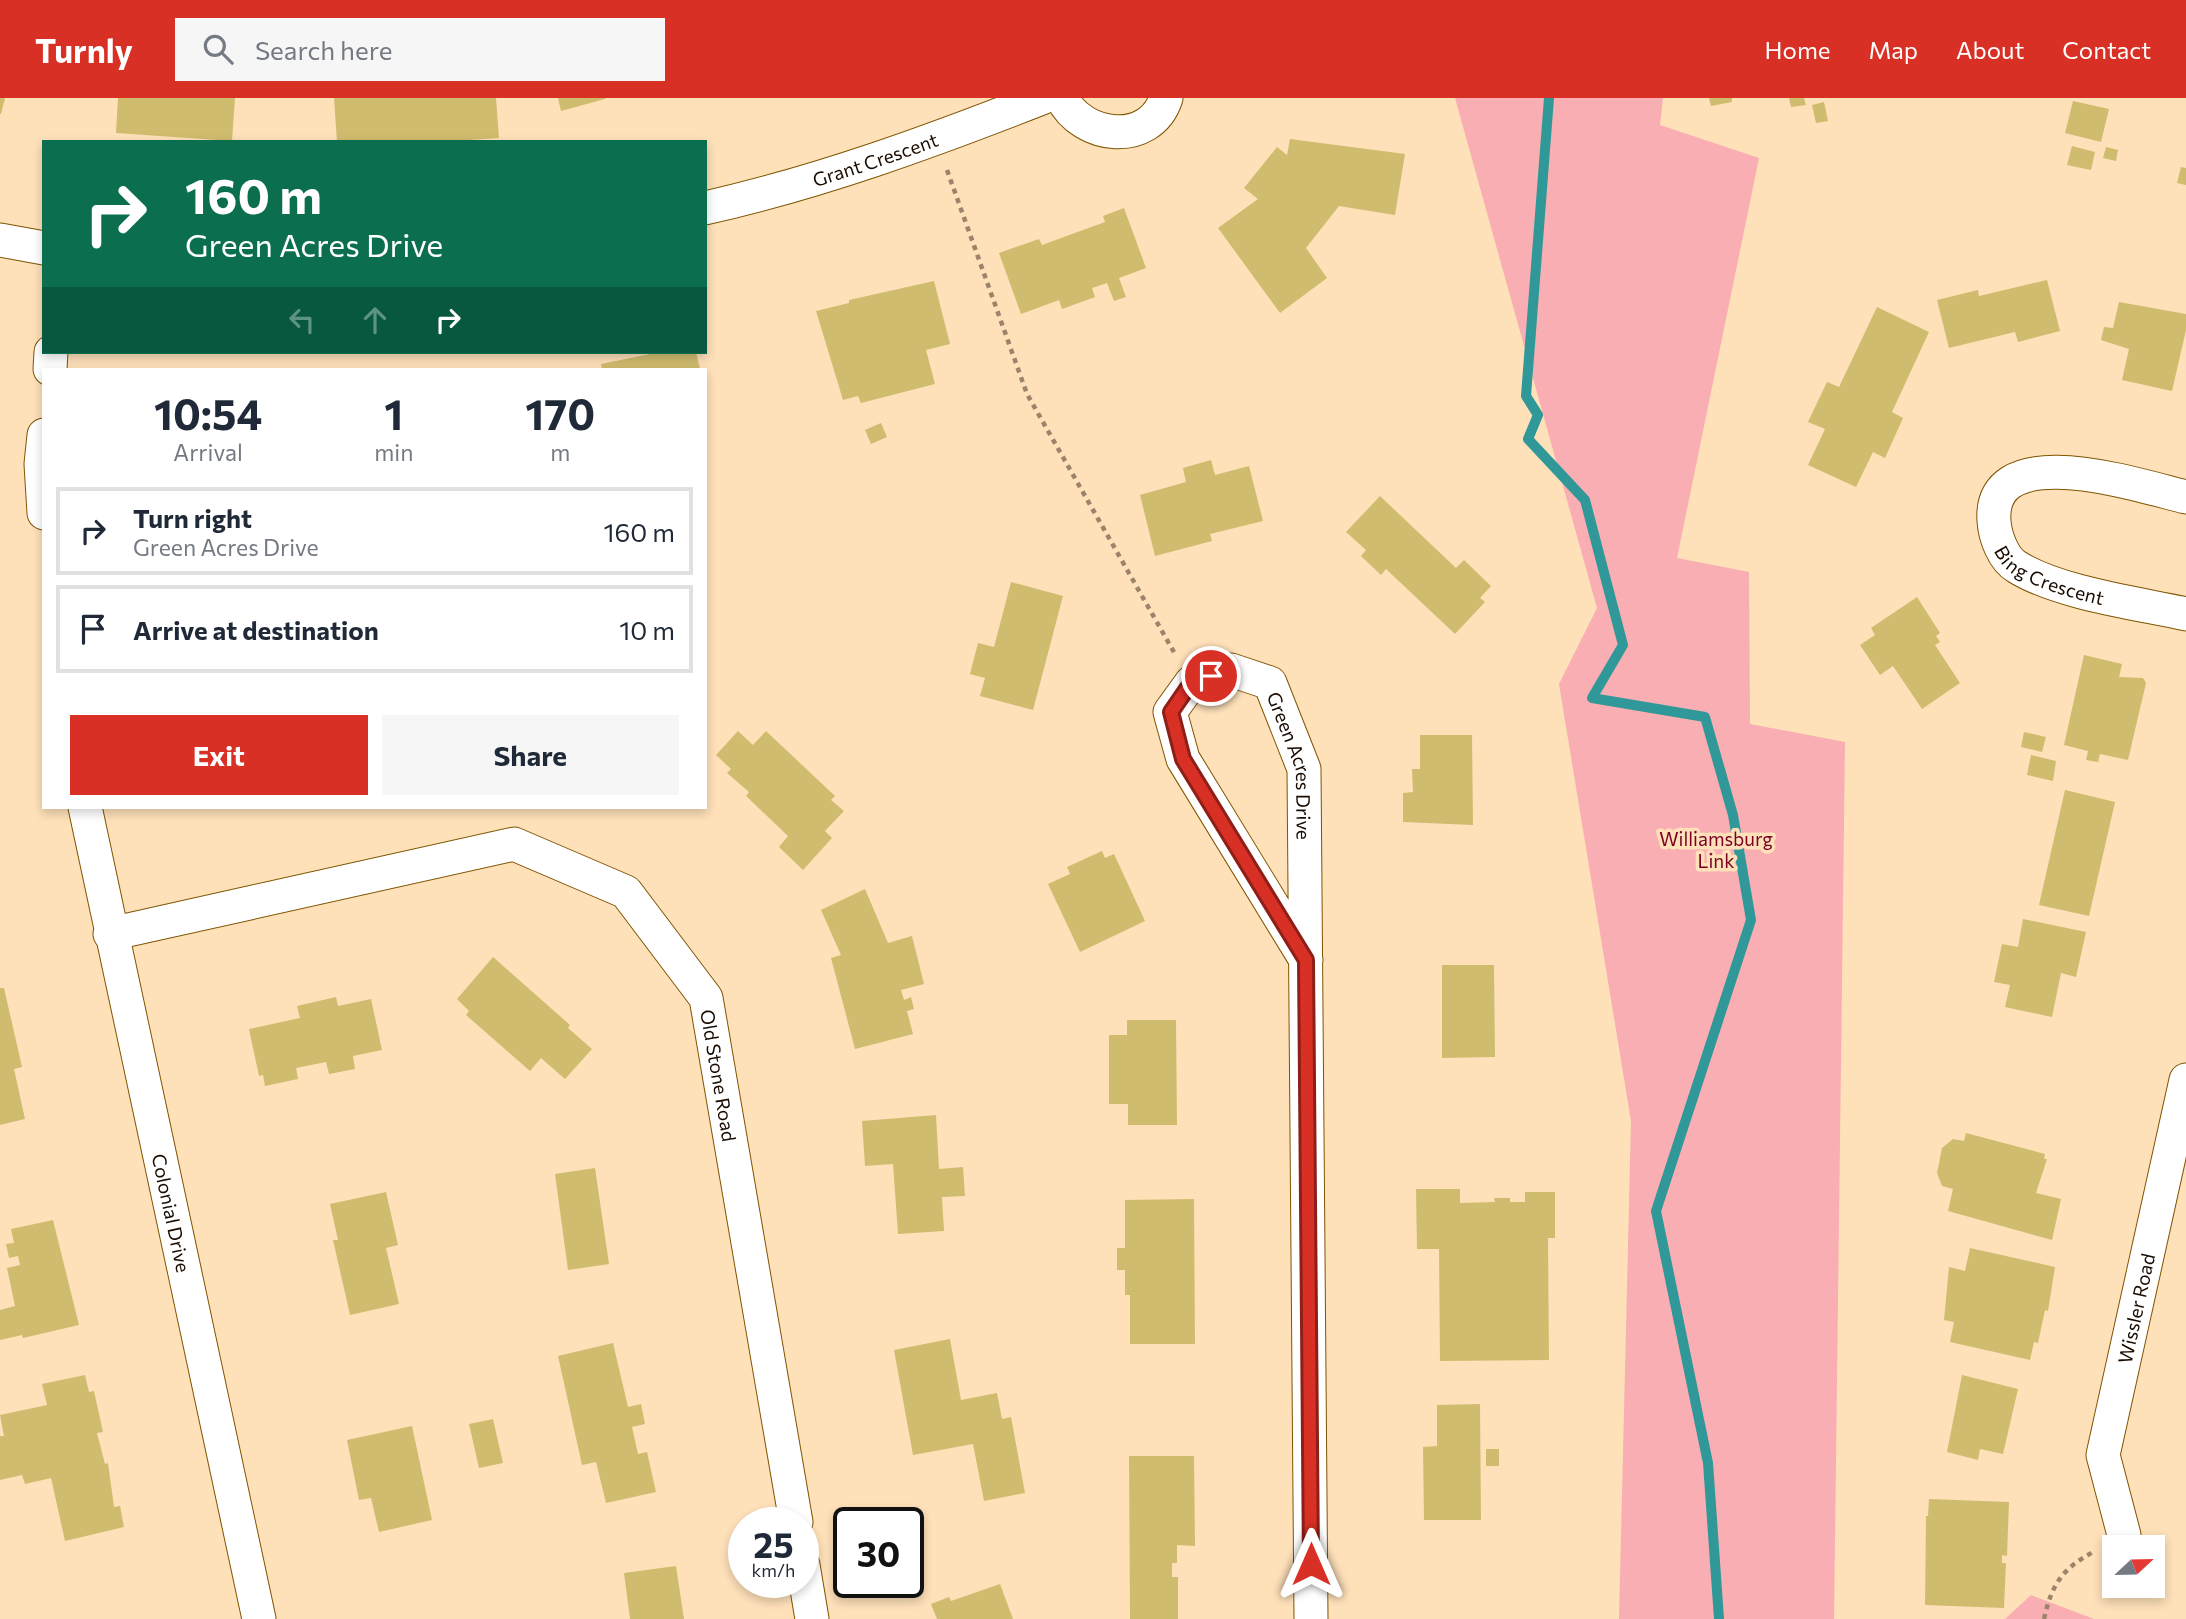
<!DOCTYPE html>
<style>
:root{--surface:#fff;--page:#f6f6f7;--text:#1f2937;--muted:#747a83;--line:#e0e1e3;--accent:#d93025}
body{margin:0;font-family:Commissioner,sans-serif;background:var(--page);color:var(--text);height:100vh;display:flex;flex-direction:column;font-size:26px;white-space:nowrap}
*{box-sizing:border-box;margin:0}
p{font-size:23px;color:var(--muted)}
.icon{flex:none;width:38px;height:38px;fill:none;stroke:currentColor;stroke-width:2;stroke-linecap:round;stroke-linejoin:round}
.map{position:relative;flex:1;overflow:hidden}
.details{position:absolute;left:42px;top:270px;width:665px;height:441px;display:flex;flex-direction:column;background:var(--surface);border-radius:0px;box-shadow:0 4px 10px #0003}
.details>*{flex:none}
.hud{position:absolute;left:42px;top:42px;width:665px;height:214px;border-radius:0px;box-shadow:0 4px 10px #0003;background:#0b6e4f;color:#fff;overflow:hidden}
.needle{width:46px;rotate:68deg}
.fabs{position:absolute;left:2102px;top:1437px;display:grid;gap:14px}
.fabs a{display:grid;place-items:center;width:63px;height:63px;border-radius:0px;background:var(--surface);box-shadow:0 4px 10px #0003;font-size:35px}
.speed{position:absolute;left:728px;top:1409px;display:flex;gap:14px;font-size:35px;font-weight:700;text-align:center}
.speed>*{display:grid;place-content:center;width:91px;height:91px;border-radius:50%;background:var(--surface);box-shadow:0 4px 10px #0003;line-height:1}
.speed small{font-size:18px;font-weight:400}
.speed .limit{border:4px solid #111;border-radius:10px;background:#fff;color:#111}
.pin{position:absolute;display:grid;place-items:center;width:60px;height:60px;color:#fff;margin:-30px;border:4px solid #fff;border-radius:50%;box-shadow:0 2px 7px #0007}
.me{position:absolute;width:77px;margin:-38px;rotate:0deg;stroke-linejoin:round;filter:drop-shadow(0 0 5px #0008)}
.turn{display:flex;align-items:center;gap:24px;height:147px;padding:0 28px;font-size:32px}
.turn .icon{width:91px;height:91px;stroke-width:2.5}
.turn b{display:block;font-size:49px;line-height:60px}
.lanes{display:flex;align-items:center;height:66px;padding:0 28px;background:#0003;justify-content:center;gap:35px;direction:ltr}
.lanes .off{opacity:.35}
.eta{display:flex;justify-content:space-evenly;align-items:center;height:119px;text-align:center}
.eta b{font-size:42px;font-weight:700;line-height:49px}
.cta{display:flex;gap:14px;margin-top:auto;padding:14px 28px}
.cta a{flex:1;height:80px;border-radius:0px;background:var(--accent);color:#fff;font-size:28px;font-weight:700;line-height:80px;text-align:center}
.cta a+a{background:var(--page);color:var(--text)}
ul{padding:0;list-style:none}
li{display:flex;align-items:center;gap:21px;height:88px;margin:0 14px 10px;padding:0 14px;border:4px solid var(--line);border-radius:0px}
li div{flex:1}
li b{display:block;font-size:26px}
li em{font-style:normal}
header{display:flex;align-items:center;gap:42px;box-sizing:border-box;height:98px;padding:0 35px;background:var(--accent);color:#fff}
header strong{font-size:33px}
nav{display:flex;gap:38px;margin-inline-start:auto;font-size:24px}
.search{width:490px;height:63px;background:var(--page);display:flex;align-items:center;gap:18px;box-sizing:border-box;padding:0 24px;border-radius:0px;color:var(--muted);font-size:26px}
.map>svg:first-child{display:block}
</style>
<header>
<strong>Turnly</strong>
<div class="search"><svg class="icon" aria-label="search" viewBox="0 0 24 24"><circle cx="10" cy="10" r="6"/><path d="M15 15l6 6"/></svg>Search here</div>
<nav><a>Home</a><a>Map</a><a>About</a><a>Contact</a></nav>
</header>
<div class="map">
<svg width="2186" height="1521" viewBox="0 0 2186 1521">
<rect width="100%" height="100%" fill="#fee0b9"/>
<path fill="#f8aeb2" d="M 1455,0 L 1663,0 L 1660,27 L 1759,60 L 1677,460 L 1749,474 L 1750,626 L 1845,644 L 1834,1521 L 1619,1521 L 1631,1023 L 1559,586 L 1597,510 Z
M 2031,1497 L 2094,1521 L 2005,1521 Z"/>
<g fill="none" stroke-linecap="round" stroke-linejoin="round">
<path stroke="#309898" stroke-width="10" d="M 1549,0 L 1526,298 L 1538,317 L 1528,341 L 1585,402 L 1623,547 L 1592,600 L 1705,619 L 1733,717 L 1751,822 L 1656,1113 L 1708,1365 L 1719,1521"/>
</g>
<path fill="#d0bc6e" d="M 0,0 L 5,0 L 1,16 L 0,16 Z
M 118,0 L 235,0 L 232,43 L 116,35 Z
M 334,0 L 496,0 L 499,40 L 438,44 L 337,44 Z
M 558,0 L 605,0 L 605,1 L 561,13 Z
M 1709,0 L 1732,0 L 1732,4 L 1711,8 Z
M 1789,0 L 1804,0 L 1806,7 L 1791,9 Z
M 2073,3 L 2109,11 L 2101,44 L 2065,35 Z
M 1824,4 L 1828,23 L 1816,25 L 1812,7 Z
M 1290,41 L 1405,56 L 1395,117 L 1339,108 L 1306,150 L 1327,180 L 1280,215 L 1218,130 L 1258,101 L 1244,90 L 1277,49 L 1287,57 Z
M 2072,48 L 2095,54 L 2091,72 L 2067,67 Z
M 2106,49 L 2118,52 L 2116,63 L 2103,60 Z
M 2181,69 L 2186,70 L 2186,87 L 2177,85 Z
M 1124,110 L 1146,170 L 1119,180 L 1126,199 L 1114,203 L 1107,185 L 1092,190 L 1095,199 L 1062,211 L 1059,202 L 1021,216 L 999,155 L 1039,141 L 1042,147 L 1105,124 L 1103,118 Z
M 2047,182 L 2060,233 L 2018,244 L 2015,234 L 1949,250 L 1937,202 L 1978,192 L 1979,198 Z
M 934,183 L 950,246 L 926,252 L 935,286 L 861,305 L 858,298 L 843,302 L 816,213 L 849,205 L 849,202 Z
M 2119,204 L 2186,216 L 2186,232 L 2172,293 L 2122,282 L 2129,251 L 2101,242 L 2104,229 L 2113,230 Z
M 1877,209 L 1929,234 L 1892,314 L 1903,320 L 1885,360 L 1873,354 L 1856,389 L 1808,367 L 1825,331 L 1808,324 L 1827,284 L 1839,289 Z
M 660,254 L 696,254 L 700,271 L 602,271 L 601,266 Z
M 881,325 L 887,339 L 871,346 L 865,332 Z
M 1211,362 L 1215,377 L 1249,368 L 1263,423 L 1210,436 L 1212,443 L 1155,458 L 1140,397 L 1186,384 L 1183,370 Z
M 1380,398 L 1456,470 L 1464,462 L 1491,488 L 1480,500 L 1485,504 L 1455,536 L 1386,471 L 1381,477 L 1361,458 L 1366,452 L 1346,434 Z
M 1011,484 L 1063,498 L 1033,612 L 980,598 L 985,580 L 970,576 L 978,545 L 994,549 Z
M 1917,499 L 1940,535 L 1936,538 L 1940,544 L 1935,547 L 1960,585 L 1922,611 L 1893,568 L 1880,577 L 1860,547 L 1875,537 L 1871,530 Z
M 2084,557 L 2122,566 L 2119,579 L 2143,580 L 2146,585 L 2128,662 L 2100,656 L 2098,664 L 2086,662 L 2088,653 L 2064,647 Z
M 738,633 L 753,647 L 766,633 L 835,698 L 831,702 L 844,713 L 825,733 L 832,740 L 803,772 L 779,749 L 788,738 L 746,698 L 749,694 L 727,675 L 731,671 L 716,657 Z
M 2024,634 L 2046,639 L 2042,654 L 2021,649 Z
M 1420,637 L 1472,637 L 1473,727 L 1403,724 L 1403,695 L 1413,694 L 1412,671 L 1420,671 Z
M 2031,657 L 2056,663 L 2053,683 L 2027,677 Z
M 2065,692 L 2115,704 L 2089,818 L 2039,807 Z
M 1102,753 L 1105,760 L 1114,756 L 1145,823 L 1080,854 L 1048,786 L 1070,776 L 1067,769 Z
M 865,791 L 888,845 L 912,838 L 924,886 L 901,892 L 904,902 L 911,899 L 914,911 L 907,913 L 913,936 L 855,951 L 831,860 L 841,857 L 821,812 Z
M 2023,821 L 2086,834 L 2076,879 L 2061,875 L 2052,919 L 2005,909 L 2010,887 L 1994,884 L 2002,846 L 2018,849 Z
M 493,859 L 570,927 L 568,930 L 592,951 L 565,981 L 541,960 L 530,973 L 466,917 L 469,913 L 457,901 Z
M 1442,867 L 1494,867 L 1495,959 L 1442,960 Z
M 0,890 L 4,890 L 22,969 L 14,971 L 25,1021 L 0,1027 Z
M 336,899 L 338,908 L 371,901 L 382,952 L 353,958 L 355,971 L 329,976 L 326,964 L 296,970 L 298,981 L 265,988 L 263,977 L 259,978 L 249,931 L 300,920 L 297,908 Z
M 1127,922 L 1176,922 L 1177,1027 L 1128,1027 L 1128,1006 L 1109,1006 L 1109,937 L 1127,937 Z
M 936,1017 L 939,1071 L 963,1069 L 965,1098 L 942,1099 L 944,1133 L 898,1136 L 893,1066 L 865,1068 L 862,1023 Z
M 1966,1035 L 2045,1056 L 2044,1061 L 2047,1061 L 2036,1095 L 2061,1101 L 2052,1142 L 1948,1113 L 1953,1091 L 1942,1088 L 1937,1075 L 1942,1050 L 1953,1041 L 1964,1043 Z
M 595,1070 L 609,1166 L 568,1172 L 555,1076 Z
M 1416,1091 L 1460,1091 L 1460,1105 L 1495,1104 L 1494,1100 L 1510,1100 L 1510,1104 L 1525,1104 L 1525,1094 L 1555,1094 L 1555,1140 L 1548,1140 L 1549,1262 L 1440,1263 L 1439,1151 L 1417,1151 Z
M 386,1094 L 398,1147 L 386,1150 L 399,1206 L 350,1217 L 333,1142 L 338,1142 L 330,1106 Z
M 1194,1101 L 1195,1246 L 1130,1246 L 1130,1197 L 1125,1197 L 1125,1172 L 1117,1172 L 1117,1150 L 1125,1150 L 1125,1102 Z
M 53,1122 L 79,1227 L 23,1240 L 22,1237 L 0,1242 L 0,1212 L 15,1208 L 7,1170 L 20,1167 L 18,1158 L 9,1160 L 6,1146 L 14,1145 L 11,1131 Z
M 1970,1150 L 2055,1169 L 2048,1213 L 2045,1212 L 2038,1245 L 2034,1244 L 2030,1262 L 1950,1244 L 1954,1224 L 1944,1222 L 1949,1169 L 1965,1173 Z
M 950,1241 L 961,1302 L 997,1295 L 1002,1321 L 1011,1319 L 1025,1395 L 984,1403 L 973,1346 L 913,1357 L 894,1252 Z
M 613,1245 L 628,1309 L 641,1306 L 645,1326 L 632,1329 L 638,1356 L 647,1354 L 656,1394 L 606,1405 L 596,1364 L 582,1367 L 558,1258 Z
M 85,1277 L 89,1294 L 94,1293 L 103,1334 L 97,1335 L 105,1366 L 108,1365 L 114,1409 L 120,1408 L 124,1429 L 65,1443 L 51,1380 L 25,1386 L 22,1377 L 0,1382 L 0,1338 L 4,1338 L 0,1317 L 47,1307 L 42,1286 Z
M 1962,1277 L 2018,1291 L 2003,1356 L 1980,1351 L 1978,1362 L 1947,1354 Z
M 1480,1306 L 1481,1422 L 1424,1422 L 1423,1349 L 1437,1348 L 1437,1307 Z
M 493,1321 L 503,1365 L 479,1370 L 469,1326 Z
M 412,1328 L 432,1422 L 379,1434 L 371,1400 L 359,1402 L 347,1342 Z
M 1486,1351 L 1499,1351 L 1499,1368 L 1486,1368 Z
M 1129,1358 L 1194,1358 L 1195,1448 L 1177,1447 L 1177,1465 L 1172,1465 L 1172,1479 L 1178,1479 L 1178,1521 L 1130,1521 Z
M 1929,1401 L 2009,1404 L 2007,1458 L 2002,1457 L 2002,1465 L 2006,1465 L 2004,1510 L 1925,1507 L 1926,1418 L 1928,1418 Z
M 676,1468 L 684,1521 L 630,1521 L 624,1475 Z
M 1000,1486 L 1013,1521 L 937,1521 L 931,1506 L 949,1499 L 951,1503 Z"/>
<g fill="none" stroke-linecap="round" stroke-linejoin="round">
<g stroke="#7f5401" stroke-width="35">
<g id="street">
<path d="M 1062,0 C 1082,41 1150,49 1166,0"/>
<path id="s1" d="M 705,110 C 821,84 932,43 1042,0"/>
<path d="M 0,142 L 44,150"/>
<path d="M 50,271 L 51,254"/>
<path d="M 44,337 L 41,366 L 44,415"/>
<path id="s2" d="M 2186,399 C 2143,389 1988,337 1994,423 C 1995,438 2003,461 2017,469 C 2059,495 2136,505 2186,516"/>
<path id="s3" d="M 85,709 L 259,1521"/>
<path id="s4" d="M 110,836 L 514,746 L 626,794 L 706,900 L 796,1424"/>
<path id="s5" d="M 1306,862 L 1183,661 L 1170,614 L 1191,585 L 1231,572 L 1270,585 L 1304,671 L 1311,1521"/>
<path id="s6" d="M 2124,1437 L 2103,1357 L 2186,982"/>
<path d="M 803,1467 L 812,1521"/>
</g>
</g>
<path stroke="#9b8469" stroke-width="4.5" stroke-dasharray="5 5" stroke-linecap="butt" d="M 947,72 L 1027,296 L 1175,556
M 2044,1521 C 2052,1485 2063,1470 2095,1453"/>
<use href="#street" stroke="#fff" stroke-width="33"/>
</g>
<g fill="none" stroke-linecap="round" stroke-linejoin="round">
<g stroke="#8d1f18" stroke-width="18">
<path id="route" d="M 1211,578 L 1191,585 L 1171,614 L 1183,661 L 1306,862 L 1311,1466"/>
</g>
<use href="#route" stroke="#d93025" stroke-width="12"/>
</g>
<g text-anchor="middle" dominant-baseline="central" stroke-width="7" stroke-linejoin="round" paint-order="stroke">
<g font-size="19" fill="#190b00" stroke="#fee0b9">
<text stroke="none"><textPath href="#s1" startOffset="177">Grant Crescent</textPath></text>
<text stroke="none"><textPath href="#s2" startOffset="310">Bing Crescent</textPath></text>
<text stroke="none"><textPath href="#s5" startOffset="490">Green Acres Drive</textPath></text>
<text stroke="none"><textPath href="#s4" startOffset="747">Old Stone Road</textPath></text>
<text stroke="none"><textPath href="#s3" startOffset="415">Colonial Drive</textPath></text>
<text stroke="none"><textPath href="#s6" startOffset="233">Wissler Road</textPath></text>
</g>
<g font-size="19" fill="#7a0125" stroke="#fee0b9">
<text x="1716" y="740">Williamsburg<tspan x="1716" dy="22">Link</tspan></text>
</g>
</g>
</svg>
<div class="fabs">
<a><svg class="needle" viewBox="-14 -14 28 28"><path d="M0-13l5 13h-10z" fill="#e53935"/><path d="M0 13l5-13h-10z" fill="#747a83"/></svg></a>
</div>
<div class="speed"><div>25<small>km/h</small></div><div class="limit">30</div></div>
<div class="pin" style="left:1211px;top:578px;background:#d93025"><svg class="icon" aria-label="arrive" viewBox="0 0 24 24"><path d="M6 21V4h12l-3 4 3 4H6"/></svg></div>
<svg class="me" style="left:1311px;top:1466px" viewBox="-20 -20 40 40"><path d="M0-17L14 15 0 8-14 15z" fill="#d93025" stroke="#fff" stroke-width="4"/></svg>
<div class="hud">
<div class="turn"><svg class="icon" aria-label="right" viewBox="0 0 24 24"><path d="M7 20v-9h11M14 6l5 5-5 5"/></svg><div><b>160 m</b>Green Acres Drive</div></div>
<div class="lanes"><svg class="icon off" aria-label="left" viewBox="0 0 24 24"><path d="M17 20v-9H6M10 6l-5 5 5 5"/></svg><svg class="icon off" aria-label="ahead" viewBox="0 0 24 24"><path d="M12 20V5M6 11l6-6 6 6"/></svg><svg class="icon" aria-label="right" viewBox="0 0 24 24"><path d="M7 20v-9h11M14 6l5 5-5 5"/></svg></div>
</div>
<section class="details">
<div class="eta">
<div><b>10:54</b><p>Arrival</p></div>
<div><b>1</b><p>min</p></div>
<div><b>170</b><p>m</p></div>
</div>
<ul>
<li><svg class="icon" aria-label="right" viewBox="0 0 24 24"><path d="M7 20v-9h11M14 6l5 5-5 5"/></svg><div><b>Turn right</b><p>Green Acres Drive</p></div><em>160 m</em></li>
<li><svg class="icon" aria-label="arrive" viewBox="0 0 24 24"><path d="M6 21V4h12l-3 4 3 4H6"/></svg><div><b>Arrive at destination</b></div><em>10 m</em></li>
</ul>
<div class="cta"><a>Exit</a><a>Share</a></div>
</section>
</div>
